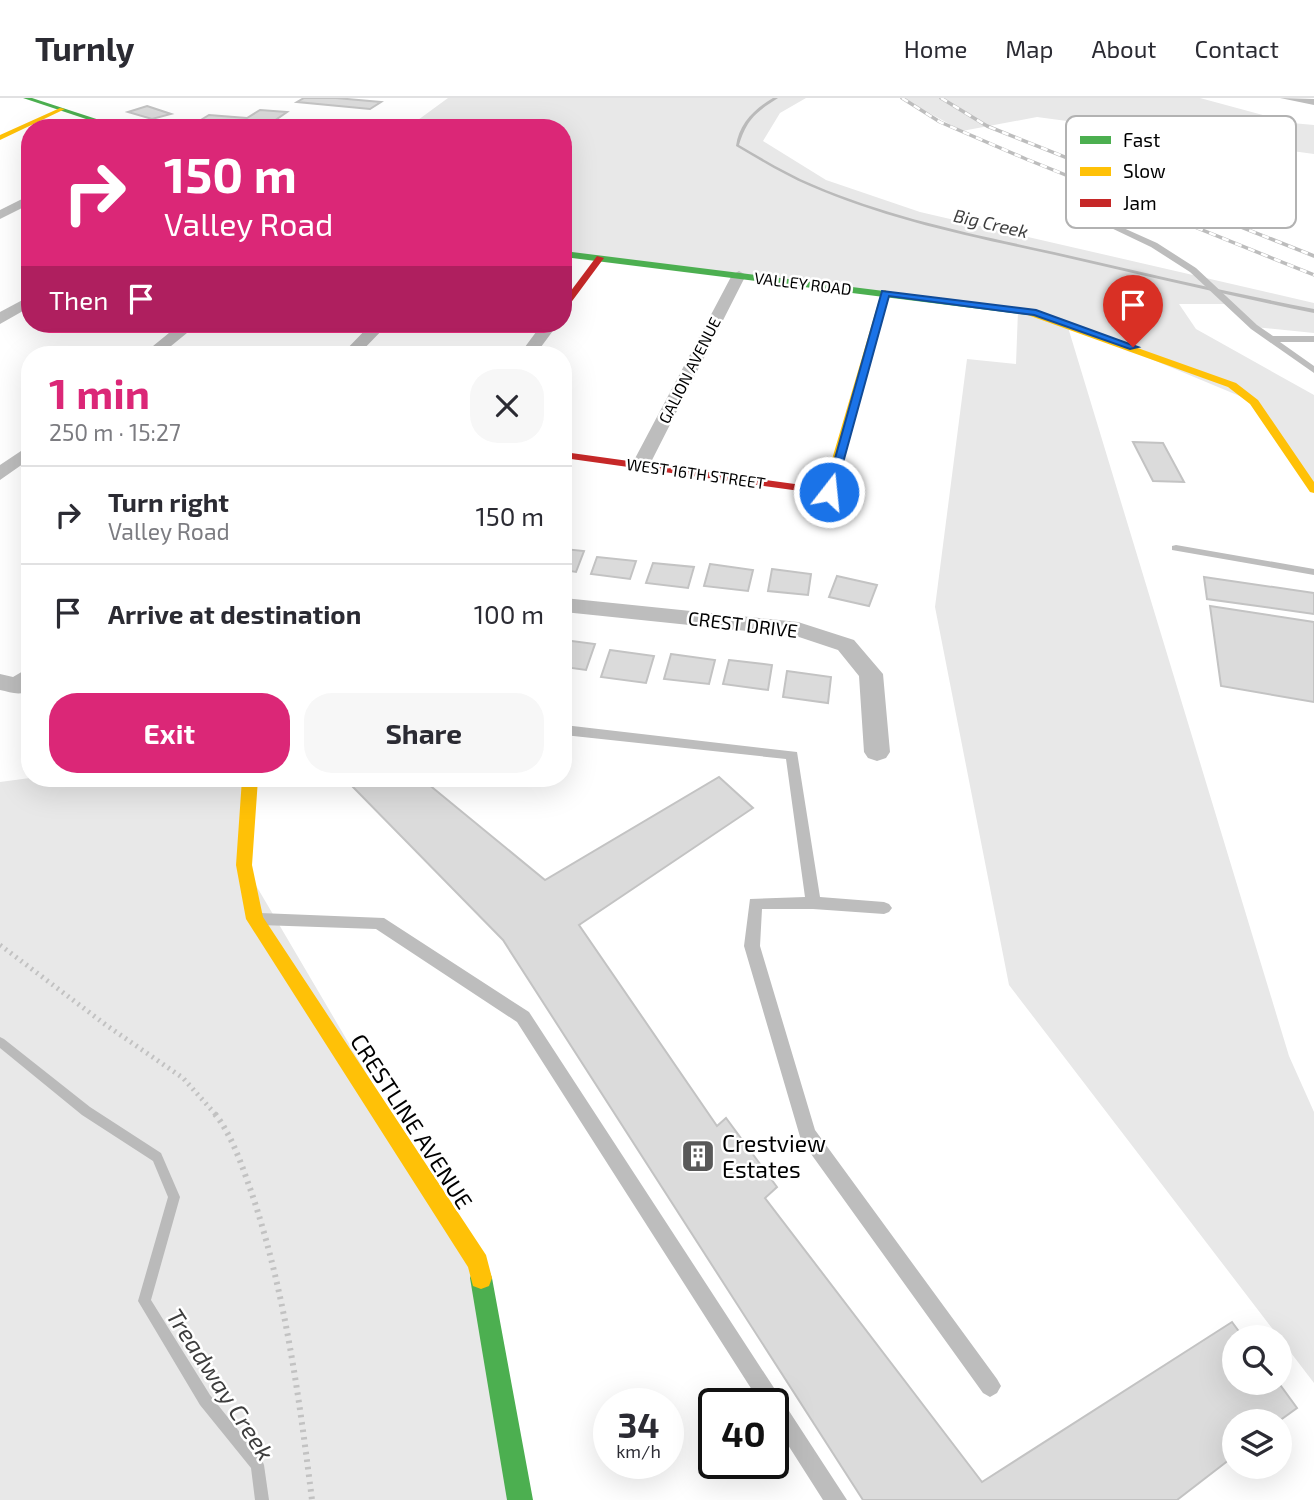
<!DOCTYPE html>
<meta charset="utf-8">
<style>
:root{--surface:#fff;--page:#f7f7f7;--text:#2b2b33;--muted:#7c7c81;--line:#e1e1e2;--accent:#db2777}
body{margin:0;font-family:"Exo 2",sans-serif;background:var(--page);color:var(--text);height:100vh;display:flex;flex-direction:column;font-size:26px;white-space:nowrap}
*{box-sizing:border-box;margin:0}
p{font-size:23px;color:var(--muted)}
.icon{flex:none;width:38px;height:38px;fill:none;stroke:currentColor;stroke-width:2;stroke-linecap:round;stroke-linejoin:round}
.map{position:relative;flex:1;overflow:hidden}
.side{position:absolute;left:21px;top:248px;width:551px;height:441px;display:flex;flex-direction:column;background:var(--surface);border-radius:28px;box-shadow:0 7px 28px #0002}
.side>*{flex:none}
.top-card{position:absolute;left:21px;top:21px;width:551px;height:214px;border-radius:28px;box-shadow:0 7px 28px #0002;background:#db2777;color:#fff;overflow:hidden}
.fabs{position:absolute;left:1222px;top:1227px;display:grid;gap:14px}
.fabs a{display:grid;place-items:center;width:70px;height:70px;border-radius:50%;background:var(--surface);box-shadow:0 7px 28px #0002;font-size:35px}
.speed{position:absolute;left:593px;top:1290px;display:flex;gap:14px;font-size:35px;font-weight:700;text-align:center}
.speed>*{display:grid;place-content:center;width:91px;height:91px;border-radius:50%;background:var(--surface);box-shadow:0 7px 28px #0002;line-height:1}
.speed small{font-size:18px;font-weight:400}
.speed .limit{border:4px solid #111;border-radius:10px;background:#fff;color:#111}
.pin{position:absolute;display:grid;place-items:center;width:60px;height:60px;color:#fff;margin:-72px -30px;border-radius:50% 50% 50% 0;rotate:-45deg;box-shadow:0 0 7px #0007}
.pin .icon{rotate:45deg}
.me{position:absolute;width:77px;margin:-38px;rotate:16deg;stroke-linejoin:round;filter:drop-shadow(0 0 5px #0008)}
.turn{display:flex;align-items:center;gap:24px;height:147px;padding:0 28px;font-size:32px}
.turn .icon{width:91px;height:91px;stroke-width:2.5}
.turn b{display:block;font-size:49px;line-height:60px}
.then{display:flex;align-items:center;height:66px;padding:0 28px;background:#0003;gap:14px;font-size:26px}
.round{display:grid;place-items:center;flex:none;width:74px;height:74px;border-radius:28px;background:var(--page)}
.headline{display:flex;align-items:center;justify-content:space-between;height:119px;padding:0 28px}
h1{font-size:42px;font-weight:700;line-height:52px;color:var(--accent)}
.cta{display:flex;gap:14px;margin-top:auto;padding:14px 28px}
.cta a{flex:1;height:80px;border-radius:28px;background:var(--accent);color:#fff;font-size:28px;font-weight:700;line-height:80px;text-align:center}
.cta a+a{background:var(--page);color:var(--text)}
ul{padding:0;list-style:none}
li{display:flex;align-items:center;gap:21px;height:98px;padding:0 28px;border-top:2px solid var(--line)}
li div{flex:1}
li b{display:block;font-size:26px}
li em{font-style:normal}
header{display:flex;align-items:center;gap:42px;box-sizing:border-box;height:98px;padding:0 35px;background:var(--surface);border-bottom:2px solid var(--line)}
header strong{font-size:33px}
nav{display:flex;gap:38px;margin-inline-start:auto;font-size:24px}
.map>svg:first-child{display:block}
</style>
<header>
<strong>Turnly</strong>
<nav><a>Home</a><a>Map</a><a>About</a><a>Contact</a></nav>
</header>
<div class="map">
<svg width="1314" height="1402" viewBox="0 0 1314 1402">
<rect width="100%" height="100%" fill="#fff"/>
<path fill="#e8e8e8" d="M 448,0 L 806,0 L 780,15 L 763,43 L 826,82 L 920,114 L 1314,205 L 1314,235 L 1254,229 L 1229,206 L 1179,206 L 1196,231 L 1314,297 L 1314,392 L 1254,304 L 1067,226 L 1289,958 L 1314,1014 L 1314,1285 L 1009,887 L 935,509 L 967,261 L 1016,266 L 1018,212 L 564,156 L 564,30 L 407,30 Z
M 902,0 L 1200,0 L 1292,25 L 1314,27 L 1314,56 L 1037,19 L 962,33 Z
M 30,680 L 250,681 L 244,767 L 478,1165 L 520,1402 L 0,1402 L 0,684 Z"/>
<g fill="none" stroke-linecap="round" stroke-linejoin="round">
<path fill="#bababa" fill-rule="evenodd" d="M 773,0 L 778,0 C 756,14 747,21 739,47 C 763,61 788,76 814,87 C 891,120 973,136 1054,154 C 1141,174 1227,194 1314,211 L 1314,215 C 1227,197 1141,177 1055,157 C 972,139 888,122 810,88 C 784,77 760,62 736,48 C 739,26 754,11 773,0 Z
M 0,939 L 4,941 L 90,1009 L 161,1055 L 180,1099 L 151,1202 L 210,1297 L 262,1362 L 264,1367 L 269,1402 L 255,1402 L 251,1370 L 200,1307 L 138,1203 L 168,1099 L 153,1063 L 82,1017 L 0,950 Z"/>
</g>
<path fill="#dbdbdb" stroke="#c3c3c3" stroke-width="2" d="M 304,0 L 336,0 L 381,4 L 370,11 L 297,4 Z
M 147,8 L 171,16 L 152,21 L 128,14 Z
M 260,12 L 287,14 L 264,30 L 191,28 L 209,17 L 247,20 Z
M 1133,344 L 1163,345 L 1184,384 L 1153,383 Z
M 564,451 L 584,453 L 576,474 L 564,472 Z
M 597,459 L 636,463 L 630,481 L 591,476 Z
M 653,465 L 694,469 L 688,490 L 646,485 Z
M 710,466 L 753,472 L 748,493 L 704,488 Z
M 772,471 L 811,476 L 808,497 L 768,493 Z
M 837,478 L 877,487 L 869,508 L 829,499 Z
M 1204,479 L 1314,495 L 1314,516 L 1207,501 Z
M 1210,508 L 1314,524 L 1314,604 L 1221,588 Z
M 564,542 L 595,546 L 586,572 L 564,569 Z
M 610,552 L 654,558 L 646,585 L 601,579 Z
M 671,556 L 715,562 L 709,586 L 664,581 Z
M 729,562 L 772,567 L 768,592 L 723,586 Z
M 787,573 L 831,579 L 828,605 L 783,599 Z
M 719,679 L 753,710 L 579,827 L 717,1028 L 726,1020 L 777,1089 L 765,1100 L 982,1384 L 1232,1224 L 1243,1239 L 1234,1239 L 1234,1284 L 1278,1284 L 1297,1310 L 1279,1323 L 1234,1323 L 1234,1358 L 1177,1402 L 863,1402 L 503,842 L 349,685 L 356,681 L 422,681 L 545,782 Z"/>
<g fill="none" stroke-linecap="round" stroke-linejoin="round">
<path stroke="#c2c2c2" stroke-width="5" stroke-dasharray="2 4.5" stroke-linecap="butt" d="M 0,847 L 106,927 L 183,980 L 217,1018"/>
<path stroke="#c2c2c2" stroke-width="6" stroke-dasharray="2.5 5" stroke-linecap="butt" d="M 215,1016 C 232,1037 242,1068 251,1093 C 285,1193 299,1298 312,1402"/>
<path fill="#bdbdbd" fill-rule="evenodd" d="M 1110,124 L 1157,145 L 1196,170 L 1257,227 L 1273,238 L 1314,238 L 1314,244 L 1280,244 L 1314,268 L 1314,275 L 1251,231 L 1190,174 L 1151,149 L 1107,128 Z
M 1176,447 L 1314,471 L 1314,477 L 1172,452 L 1172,448 Z
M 564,627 L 797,654 L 820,799 L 884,804 L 889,806 L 892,810 L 889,814 L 884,816 L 813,811 L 762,811 L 760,848 L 815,1032 L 997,1281 L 1001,1288 L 997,1295 L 990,1299 L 983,1295 L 801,1042 L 744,848 L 750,801 L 805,799 L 786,661 L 564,637 Z
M 260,815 L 384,820 L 529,914 L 847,1402 L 823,1402 L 774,1325 L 774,1306 L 761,1306 L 517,924 L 376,831 L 260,827 L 255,826 L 252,821 L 255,816 Z"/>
<path fill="#bdbdbd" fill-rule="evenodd" d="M 1280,0 L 1314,1 L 1314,7 Z
M 30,97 L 30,106 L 0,121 L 0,112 Z
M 739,173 L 746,177 L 649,368 L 647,372 L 633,372 L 631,368 L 732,177 Z
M 30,198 L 30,209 L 0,226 L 0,214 Z
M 180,226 L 198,226 L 160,257 L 142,257 Z
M 371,226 L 388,226 L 358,257 L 341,257 Z
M 542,226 L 558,226 L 535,257 L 519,257 Z
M 30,347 L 30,361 L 0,382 L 0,367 Z
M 564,500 L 798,524 L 854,542 L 883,576 L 890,654 L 886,660 L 877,663 L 868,660 L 864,654 L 859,578 L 838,552 L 796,538 L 564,514 Z
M 30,569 L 30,591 C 21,599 11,594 0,592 L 0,576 L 13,579 Z"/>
<path fill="#4caf50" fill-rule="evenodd" d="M 23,0 L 32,0 L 124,30 L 113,30 Z
M 564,153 L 1028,211 L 1033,214 L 1028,217 L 564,159 Z
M 481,1169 L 489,1172 L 492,1180 L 533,1402 L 507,1402 L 470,1180 L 473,1172 Z"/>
<path fill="#ffc107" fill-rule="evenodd" d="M 60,10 L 65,11 L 0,42 L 0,37 Z
M 885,192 L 889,195 L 837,385 L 827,387 L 825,385 L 881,195 Z
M 1028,211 L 1236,285 L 1258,302 L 1314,384 L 1314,395 L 1310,394 L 1250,306 L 1228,289 L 1025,216 L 1023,214 Z
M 242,681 L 258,681 L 252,767 L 263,819 L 486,1157 L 492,1180 L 489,1188 L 481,1191 L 473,1188 L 468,1169 L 246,821 L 236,767 Z"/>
<path fill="#c62828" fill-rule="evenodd" d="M 597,158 L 604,160 L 567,210 L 564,211 L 564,202 Z
M 564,354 L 824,390 L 827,383 L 837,385 L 835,394 L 829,397 L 564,360 Z"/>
<g stroke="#bdbdbd" stroke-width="3.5">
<path id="rail" d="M 902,0 L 940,24 L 1026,61 L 1314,177
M 941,0 L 987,28 L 1314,158"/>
</g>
<use href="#rail" stroke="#fff" stroke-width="2.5" stroke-dasharray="7" stroke-linecap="butt"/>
</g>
<path fill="#1a73e8" stroke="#114b97" stroke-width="2" d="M 882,193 L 1036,212 L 1138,249 L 1130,251 L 1034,217 L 889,198 L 835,394 L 825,396 Z"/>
<defs>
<g id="building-square" transform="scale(1.75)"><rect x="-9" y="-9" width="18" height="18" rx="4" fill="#595959" stroke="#fff"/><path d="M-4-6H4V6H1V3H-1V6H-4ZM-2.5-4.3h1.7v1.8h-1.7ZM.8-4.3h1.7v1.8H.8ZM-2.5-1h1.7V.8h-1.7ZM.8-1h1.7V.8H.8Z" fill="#fff"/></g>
</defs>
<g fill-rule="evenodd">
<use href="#building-square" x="698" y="1058"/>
</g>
<g text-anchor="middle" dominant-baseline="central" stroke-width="5" stroke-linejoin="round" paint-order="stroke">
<g font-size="16" fill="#000" stroke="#fff">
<text transform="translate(803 185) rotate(7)">VALLEY ROAD</text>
<text transform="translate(689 272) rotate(-63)">GALION AVENUE</text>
<text transform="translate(696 375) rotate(8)">WEST 16TH STREET</text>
</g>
<g font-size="18" font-style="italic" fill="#3d3d3d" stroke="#fff">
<text transform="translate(991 125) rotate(13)">Big Creek</text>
</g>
<g font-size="19" fill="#000" stroke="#fff">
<text transform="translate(743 526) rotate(7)">CREST DRIVE</text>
</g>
<g font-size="23" fill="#000" stroke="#fff">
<text transform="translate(412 1023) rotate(57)">CRESTLINE AVENUE</text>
</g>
<g font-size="23" fill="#000" stroke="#fff" text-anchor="start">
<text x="722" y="1045">Crestview<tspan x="722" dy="26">Estates</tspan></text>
</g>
<g font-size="24" font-style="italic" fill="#3d3d3d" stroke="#fff">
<text transform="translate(221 1286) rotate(57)">Treadway Creek</text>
</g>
</g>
<rect x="1066" y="18" width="230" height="112" rx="10" fill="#fff" stroke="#b2b2b2" stroke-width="2"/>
<rect x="1080" y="38" width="31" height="8" fill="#4caf50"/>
<rect x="1080" y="69" width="31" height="9" fill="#ffc107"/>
<rect x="1080" y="101" width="31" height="8" fill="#c62828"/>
<g font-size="19" fill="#000">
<text x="1123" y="49">Fast</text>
<text x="1123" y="80">Slow</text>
<text x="1123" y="112">Jam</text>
</g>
</svg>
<div class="fabs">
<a><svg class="icon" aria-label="search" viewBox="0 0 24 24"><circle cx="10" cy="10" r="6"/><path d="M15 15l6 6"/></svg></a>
<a><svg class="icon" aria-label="layers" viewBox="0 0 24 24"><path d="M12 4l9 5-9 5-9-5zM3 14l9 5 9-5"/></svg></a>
</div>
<div class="speed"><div>34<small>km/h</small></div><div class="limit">40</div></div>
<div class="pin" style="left:1133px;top:249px;background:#d93025"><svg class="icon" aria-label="arrive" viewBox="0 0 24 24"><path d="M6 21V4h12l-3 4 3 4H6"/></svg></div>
<svg class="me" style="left:829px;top:394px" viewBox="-20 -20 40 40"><circle r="17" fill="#1a73e8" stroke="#fff" stroke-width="3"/><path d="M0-11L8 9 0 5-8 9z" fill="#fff"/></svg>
<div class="top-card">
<div class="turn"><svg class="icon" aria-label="right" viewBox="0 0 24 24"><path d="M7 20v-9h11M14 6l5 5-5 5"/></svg><div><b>150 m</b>Valley Road</div></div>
<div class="then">Then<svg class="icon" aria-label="arrive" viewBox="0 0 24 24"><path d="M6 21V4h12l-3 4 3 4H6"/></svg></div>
</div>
<section class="side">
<div class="headline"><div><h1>1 min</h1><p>250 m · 15:27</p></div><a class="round"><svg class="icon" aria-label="close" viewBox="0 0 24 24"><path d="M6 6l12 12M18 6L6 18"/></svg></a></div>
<ul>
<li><svg class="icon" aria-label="right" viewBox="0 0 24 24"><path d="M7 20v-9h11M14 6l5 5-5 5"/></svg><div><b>Turn right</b><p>Valley Road</p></div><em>150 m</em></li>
<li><svg class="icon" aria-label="arrive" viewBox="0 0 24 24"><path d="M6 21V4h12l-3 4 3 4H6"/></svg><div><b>Arrive at destination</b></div><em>100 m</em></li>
</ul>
<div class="cta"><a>Exit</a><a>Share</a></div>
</section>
</div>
